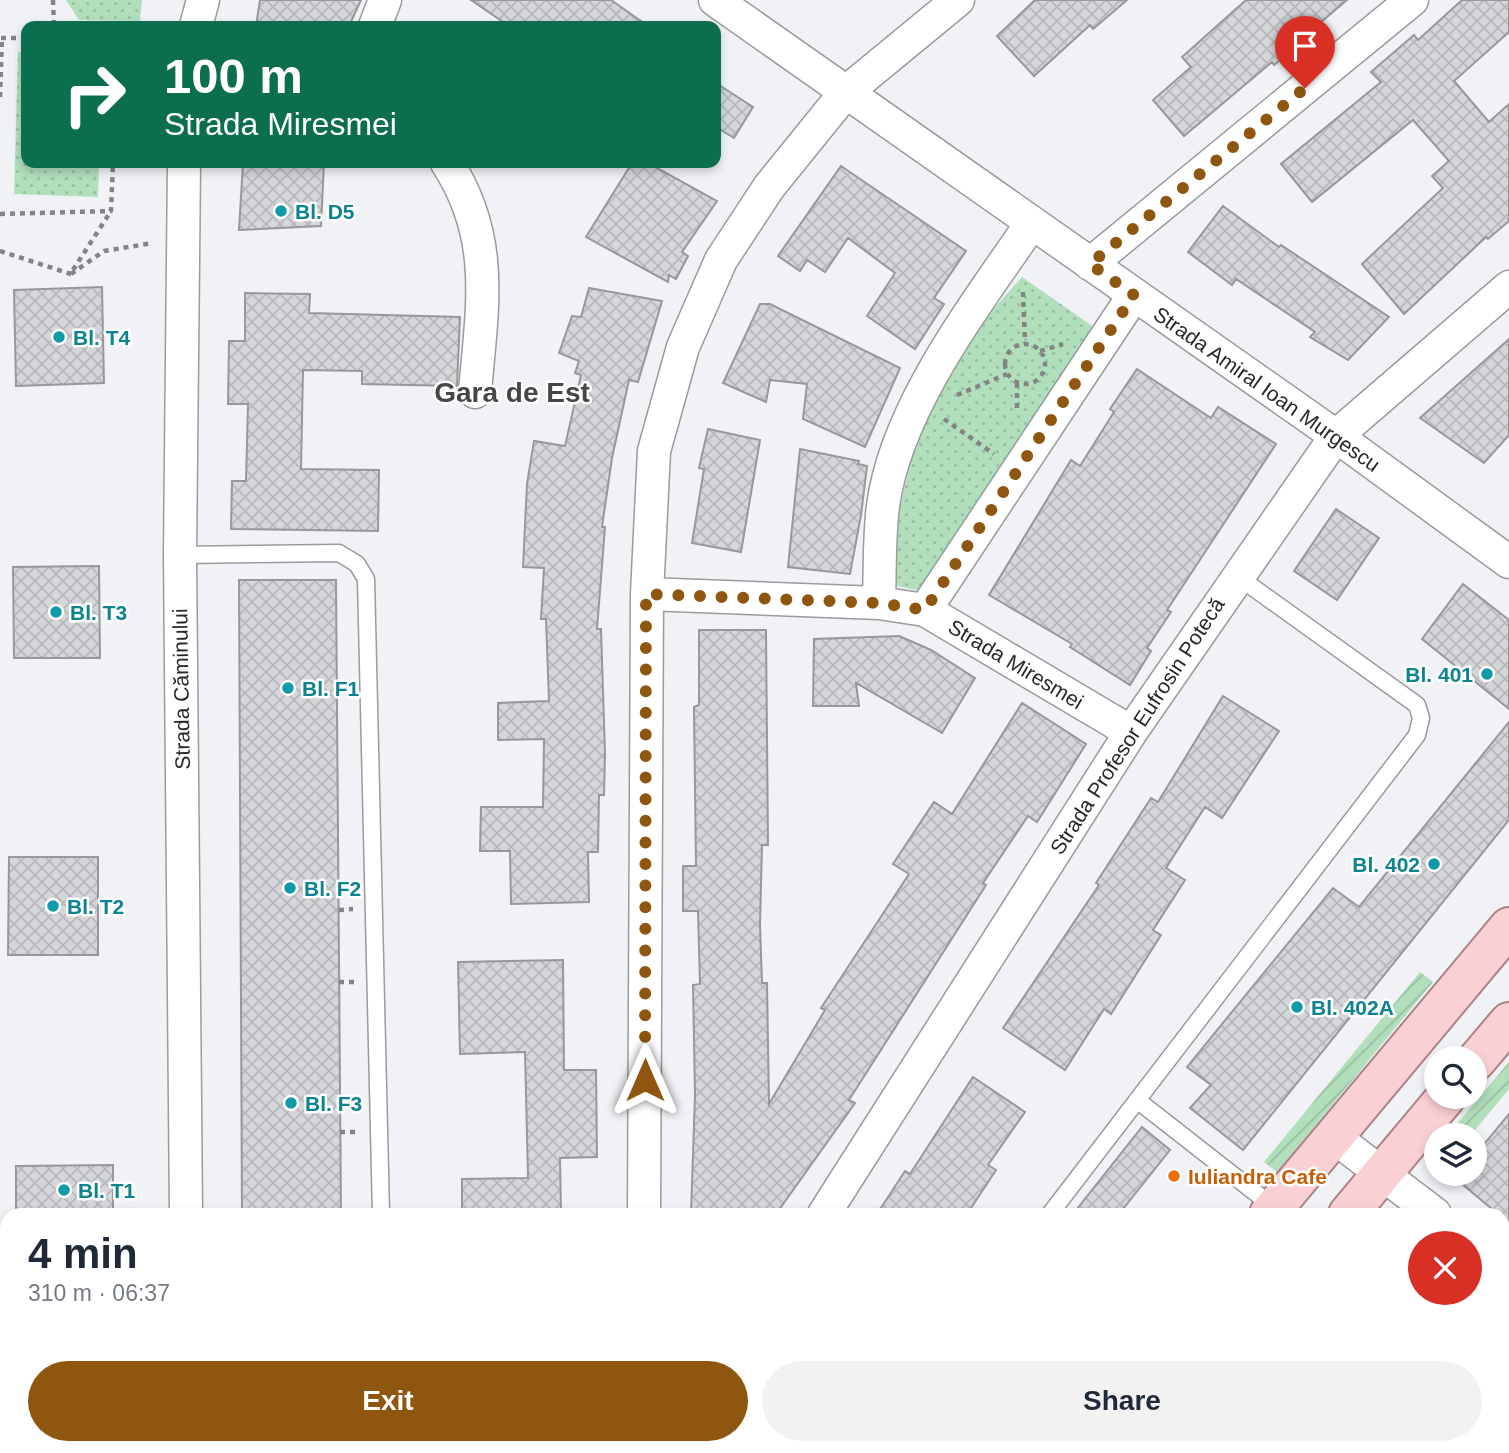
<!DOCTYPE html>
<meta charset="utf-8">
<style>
:root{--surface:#fff;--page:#f2f2f3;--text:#1f2937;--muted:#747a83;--accent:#8e560e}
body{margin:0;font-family:Arial,sans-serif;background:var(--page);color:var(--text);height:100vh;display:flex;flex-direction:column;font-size:26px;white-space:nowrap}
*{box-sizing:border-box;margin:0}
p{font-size:23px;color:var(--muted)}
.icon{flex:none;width:38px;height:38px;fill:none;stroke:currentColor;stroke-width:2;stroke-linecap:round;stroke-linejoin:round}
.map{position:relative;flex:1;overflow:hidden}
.side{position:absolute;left:0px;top:1208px;width:1510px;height:247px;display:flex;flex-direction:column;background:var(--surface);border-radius:21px 21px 0 0;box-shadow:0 4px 10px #0003}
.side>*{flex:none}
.top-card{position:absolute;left:21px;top:21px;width:700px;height:147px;border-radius:14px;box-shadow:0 4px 10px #0003;background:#0b6e4f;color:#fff;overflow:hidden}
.tools{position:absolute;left:1424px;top:1046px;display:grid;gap:14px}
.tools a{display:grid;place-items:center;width:63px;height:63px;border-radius:50%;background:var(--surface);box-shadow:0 4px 10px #0003;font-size:35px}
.pin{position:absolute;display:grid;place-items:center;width:60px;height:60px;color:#fff;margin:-72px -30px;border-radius:50% 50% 50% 0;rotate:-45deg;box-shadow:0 0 7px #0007}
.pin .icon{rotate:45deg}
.me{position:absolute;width:77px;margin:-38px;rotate:0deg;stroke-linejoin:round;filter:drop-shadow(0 0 5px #0008)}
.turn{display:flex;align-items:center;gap:24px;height:147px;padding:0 28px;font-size:32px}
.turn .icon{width:91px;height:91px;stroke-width:2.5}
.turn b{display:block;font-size:49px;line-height:60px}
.round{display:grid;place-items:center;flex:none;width:74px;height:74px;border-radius:37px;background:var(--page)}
.summary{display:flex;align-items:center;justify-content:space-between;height:119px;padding:0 28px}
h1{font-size:42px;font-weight:800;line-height:52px}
.cta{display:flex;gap:14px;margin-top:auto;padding:14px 28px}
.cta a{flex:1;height:80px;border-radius:42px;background:var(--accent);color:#fff;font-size:28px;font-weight:800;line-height:80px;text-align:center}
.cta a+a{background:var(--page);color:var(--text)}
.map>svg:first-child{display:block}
</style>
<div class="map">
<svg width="1509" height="1453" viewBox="0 0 1509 1453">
<defs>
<pattern id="park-dots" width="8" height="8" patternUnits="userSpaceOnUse" patternTransform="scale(1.75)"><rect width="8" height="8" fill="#b1dfbc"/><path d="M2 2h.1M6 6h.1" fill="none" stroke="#98bfa2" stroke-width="1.8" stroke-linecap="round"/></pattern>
<pattern id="garden-furrows" width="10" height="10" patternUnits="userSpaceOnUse" patternTransform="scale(1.75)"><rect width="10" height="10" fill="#b1dfbc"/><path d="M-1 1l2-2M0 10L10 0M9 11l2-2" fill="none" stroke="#98bfa2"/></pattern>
<pattern id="building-cross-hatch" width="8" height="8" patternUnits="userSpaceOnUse" patternTransform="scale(1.75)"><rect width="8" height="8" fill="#d4d6d9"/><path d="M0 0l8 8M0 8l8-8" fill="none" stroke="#b6b8ba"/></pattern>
</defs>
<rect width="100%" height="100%" fill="#f0f2f5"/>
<path fill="url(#park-dots)" d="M 66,0 L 142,0 L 140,21 L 79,20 Z
M 18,52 L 26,52 L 26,163 L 99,163 L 98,197 L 14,194 Z
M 1022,277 L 1098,330 L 927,592 L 892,585 L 891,540 L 913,455 L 933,403 L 971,334 Z"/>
<path fill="url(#garden-furrows)" d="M 1420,972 L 1433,982 L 1277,1172 L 1264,1162 Z
M 1509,1062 L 1509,1089 L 1470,1136 L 1447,1136 Z"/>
<path fill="url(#building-cross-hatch)" stroke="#96989a" stroke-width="2" d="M 260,0 L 361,0 L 349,26 L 256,26 Z
M 471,0 L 611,0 L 648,26 L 509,26 Z
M 1035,0 L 1127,0 L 1093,29 L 1090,25 L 1034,76 L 997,36 Z
M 1246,0 L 1347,0 L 1307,34 L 1309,37 L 1274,65 L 1272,62 L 1184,136 L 1153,100 L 1191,67 L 1182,57 Z
M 1462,0 L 1509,0 L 1509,32 L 1454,81 L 1489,122 L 1509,104 L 1509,221 L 1488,239 L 1486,237 L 1404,314 L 1362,264 L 1443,188 L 1432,176 L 1449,161 L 1413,120 L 1312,202 L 1281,164 L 1381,82 L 1371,72 L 1414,35 L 1418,40 Z
M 716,83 L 753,107 L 734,138 L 716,127 Z
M 243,163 L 324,163 L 321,226 L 239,230 Z
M 632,163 L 648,163 L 717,201 L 682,252 L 688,256 L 676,279 L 669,275 L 668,282 L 586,237 Z
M 841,166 L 966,251 L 934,298 L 944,304 L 915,349 L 867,316 L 895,273 L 848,238 L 825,272 L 807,260 L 800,271 L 778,256 Z
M 1223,206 L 1279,247 L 1281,245 L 1389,317 L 1348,360 L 1310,337 L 1315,332 L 1236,279 L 1232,285 L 1188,252 Z
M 102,287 L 104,383 L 16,386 L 14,290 Z
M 589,288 L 662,301 L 638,382 L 629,380 L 612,458 L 602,527 L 605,527 L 597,629 L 601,629 L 605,753 L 604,795 L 599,795 L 598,852 L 588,852 L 589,902 L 511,904 L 510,851 L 480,851 L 481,807 L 543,807 L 544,739 L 498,740 L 498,703 L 549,701 L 546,619 L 541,619 L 544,568 L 523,567 L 527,484 L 534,441 L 565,446 L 581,375 L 575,373 L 579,361 L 559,353 L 572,316 L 581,317 Z
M 245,293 L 310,294 L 309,313 L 460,317 L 457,386 L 362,384 L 362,371 L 303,370 L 301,469 L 379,470 L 378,531 L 231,529 L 232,481 L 246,481 L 248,404 L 228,404 L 229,341 L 245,341 Z
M 760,304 L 770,304 L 900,368 L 865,447 L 803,419 L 807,384 L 770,380 L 766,402 L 723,383 Z
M 1509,339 L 1509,435 L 1484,463 L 1420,418 Z
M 1137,369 L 1211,418 L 1218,407 L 1276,444 L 1167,610 L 1171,612 L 1147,648 L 1151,651 L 1130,685 L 1070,647 L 1072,644 L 989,595 L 1071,460 L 1080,466 L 1114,412 L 1110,409 Z
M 708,429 L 760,440 L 741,552 L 692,543 L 704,469 L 699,468 Z
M 800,449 L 859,461 L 858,464 L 867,466 L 861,515 L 850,574 L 788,567 Z
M 1336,509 L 1379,538 L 1337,600 L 1294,571 Z
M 99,566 L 100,658 L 14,658 L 13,567 Z
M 239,580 L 336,580 L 341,1214 L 242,1214 Z
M 1463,584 L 1509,620 L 1509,709 L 1422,639 Z
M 699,630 L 766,630 L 768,845 L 762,845 L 760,925 L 762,983 L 767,983 L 769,1104 L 825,1010 L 821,1008 L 909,874 L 893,864 L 934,802 L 952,814 L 1022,703 L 1086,744 L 1037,822 L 1028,816 L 983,883 L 986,885 L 849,1100 L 855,1103 L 776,1214 L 691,1214 L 695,1095 L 693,985 L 700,984 L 698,911 L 683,911 L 683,866 L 696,866 L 694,707 L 699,705 Z
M 899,636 L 931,650 L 975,678 L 942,733 L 856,683 L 859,706 L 813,706 L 814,639 Z
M 1223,696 L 1279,731 L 1222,818 L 1205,807 L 1166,868 L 1185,880 L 1153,930 L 1161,935 L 1111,1014 L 1104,1009 L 1065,1070 L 1003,1028 L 1099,885 L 1096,883 L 1151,798 L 1158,802 Z
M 1509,722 L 1509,820 L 1243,1150 L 1190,1108 L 1211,1085 L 1187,1067 L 1333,888 L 1359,907 Z
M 9,857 L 98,857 L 98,955 L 8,955 Z
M 563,960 L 564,1070 L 596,1070 L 597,1157 L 560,1158 L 561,1214 L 462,1214 L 462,1179 L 528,1178 L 525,1052 L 460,1054 L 458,962 Z
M 973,1077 L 1025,1112 L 988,1165 L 996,1170 L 967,1214 L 877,1214 L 905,1171 L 910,1174 Z
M 1509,1114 L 1509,1223 L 1503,1214 L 1498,1214 L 1450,1174 L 1475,1174 L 1475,1155 Z
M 1142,1127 L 1170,1150 L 1119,1214 L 1073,1214 Z
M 113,1165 L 113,1214 L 16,1214 L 16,1166 Z"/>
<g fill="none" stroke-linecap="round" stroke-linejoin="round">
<g stroke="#999b9d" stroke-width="19">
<path id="lane" d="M 180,555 L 339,553 L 357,564 L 366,579 L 381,1214
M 1137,1100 L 1275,1208
M 1050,1214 L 1417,735 L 1421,718 L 1417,705 L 1237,576
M 728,1447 L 732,1453
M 846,1453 L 852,1447"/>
</g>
<g stroke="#999b9d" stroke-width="35">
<path id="street" d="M 715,0 L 1336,436 L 1509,562
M 196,26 L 203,0
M 375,26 L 385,0
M 184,163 L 180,555 L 186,1214
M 447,163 C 496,238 482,308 475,392
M 1090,264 L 1412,0
M 647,594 L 879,603 L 925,610 L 1131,732
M 879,603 C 880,571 879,537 883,506 C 896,407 976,305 1031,224
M 925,610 L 1134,295
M 1334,1137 L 1435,1214
M 644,1214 L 647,594 L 654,451 L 683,347 L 721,260 L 769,187 L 845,93 L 958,0
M 824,1214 L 1131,732 L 1336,436 L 1509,287
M 1503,1266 L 1509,1270
M 0,1387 L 7,1386
M 190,1447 L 190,1453"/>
</g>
<g stroke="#ad8287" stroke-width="42">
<path id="primary" d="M 1475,1062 L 1509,1022
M 1269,1214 L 1509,927
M 1348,1214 L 1446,1097
M 1064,1453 L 1069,1447
M 1150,1453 L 1155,1447"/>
</g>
<path stroke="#828485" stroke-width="4.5" stroke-dasharray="5 5" stroke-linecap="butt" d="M 53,0 L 54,26
M 1,38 L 26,38
M 0,97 L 2,38
M 0,214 L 111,211 L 113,163
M 0,251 L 71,274
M 73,270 L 111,211
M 71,274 L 104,251 L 153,243
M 1023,292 L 1025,343
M1005 364a20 20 0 1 1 40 0a20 20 0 1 1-40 0Z
M 1040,351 L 1063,344
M 1017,383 L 1017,413
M 957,395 L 1007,374
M 944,419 L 994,454
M 339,910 L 353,909
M 339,982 L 354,982
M 340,1132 L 357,1132"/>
<use href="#lane" stroke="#fff" stroke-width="16"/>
<use href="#street" stroke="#fff" stroke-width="32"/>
<use href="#primary" stroke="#f9d1d5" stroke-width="38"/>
</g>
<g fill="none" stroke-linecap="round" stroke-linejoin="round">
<path stroke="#8e560e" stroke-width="12" stroke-dasharray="0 21.6" d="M 645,1080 L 646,594 L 879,603 L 925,610 L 1134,295 L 1090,264 L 1305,88"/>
</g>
<g fill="#0f9aa8" stroke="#fff" stroke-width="2.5">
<circle cx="281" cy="211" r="7"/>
<circle cx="59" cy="337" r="7"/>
<circle cx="56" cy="612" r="7"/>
<circle cx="1487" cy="674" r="7"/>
<circle cx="288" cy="688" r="7"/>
<circle cx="1434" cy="864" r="7"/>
<circle cx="290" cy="888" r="7"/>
<circle cx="53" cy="906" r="7"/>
<circle cx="1297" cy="1007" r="7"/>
<circle cx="291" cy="1103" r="7"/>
<circle cx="64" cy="1190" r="7"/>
</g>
<circle fill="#e8710a" stroke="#fff" stroke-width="2.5" cx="1174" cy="1176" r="7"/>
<g text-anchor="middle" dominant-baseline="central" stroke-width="5" stroke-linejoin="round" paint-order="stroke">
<g font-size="21" font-weight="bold" fill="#0d838f" stroke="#fff" text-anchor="start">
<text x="295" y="211">Bl. D5</text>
<text x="73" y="337">Bl. T4</text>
<text x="70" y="612">Bl. T3</text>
<text x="1473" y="674" text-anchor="end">Bl. 401</text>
<text x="302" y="688">Bl. F1</text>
<text x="1420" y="864" text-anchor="end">Bl. 402</text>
<text x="304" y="888">Bl. F2</text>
<text x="67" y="906">Bl. T2</text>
<text x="1311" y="1007">Bl. 402A</text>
<text x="305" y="1103">Bl. F3</text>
<text x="78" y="1190">Bl. T1</text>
</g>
<g font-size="21" fill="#272829" stroke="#fff">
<text transform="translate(1267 389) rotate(35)">Strada Amiral Ioan Murgescu</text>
<text transform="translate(1016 664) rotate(31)">Strada Miresmei</text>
<text transform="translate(181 689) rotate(-91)">Strada Căminului</text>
<text transform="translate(1137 726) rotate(-57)">Strada Profesor Eufrosin Potecă</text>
</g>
<g font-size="21" font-weight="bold" fill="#c56008" stroke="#fff" text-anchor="start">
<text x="1188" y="1176">Iuliandra Cafe</text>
</g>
<g font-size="28" font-weight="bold" fill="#454649" stroke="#fff">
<text x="512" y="392">Gara de Est</text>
</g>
</g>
</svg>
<div class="tools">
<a><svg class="icon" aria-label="search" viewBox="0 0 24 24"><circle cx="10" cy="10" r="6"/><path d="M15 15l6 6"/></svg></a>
<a><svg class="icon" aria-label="layers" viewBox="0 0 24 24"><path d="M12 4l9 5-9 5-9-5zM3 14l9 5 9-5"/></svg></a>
</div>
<div class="pin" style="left:1305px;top:88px;background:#d93025"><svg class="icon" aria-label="arrive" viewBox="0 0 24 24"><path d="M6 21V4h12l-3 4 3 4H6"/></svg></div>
<svg class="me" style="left:645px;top:1080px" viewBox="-20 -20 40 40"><path d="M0-17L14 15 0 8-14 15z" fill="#8e560e" stroke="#fff" stroke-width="4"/></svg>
<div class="top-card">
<div class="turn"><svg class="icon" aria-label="right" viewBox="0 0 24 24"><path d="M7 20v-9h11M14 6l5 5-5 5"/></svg><div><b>100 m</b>Strada Miresmei</div></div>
</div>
<section class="side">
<div class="summary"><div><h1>4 min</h1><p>310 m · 06:37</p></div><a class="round" style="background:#d93025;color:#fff"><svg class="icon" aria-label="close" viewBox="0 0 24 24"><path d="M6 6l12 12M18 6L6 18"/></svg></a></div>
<div class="cta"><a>Exit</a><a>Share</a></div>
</section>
</div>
